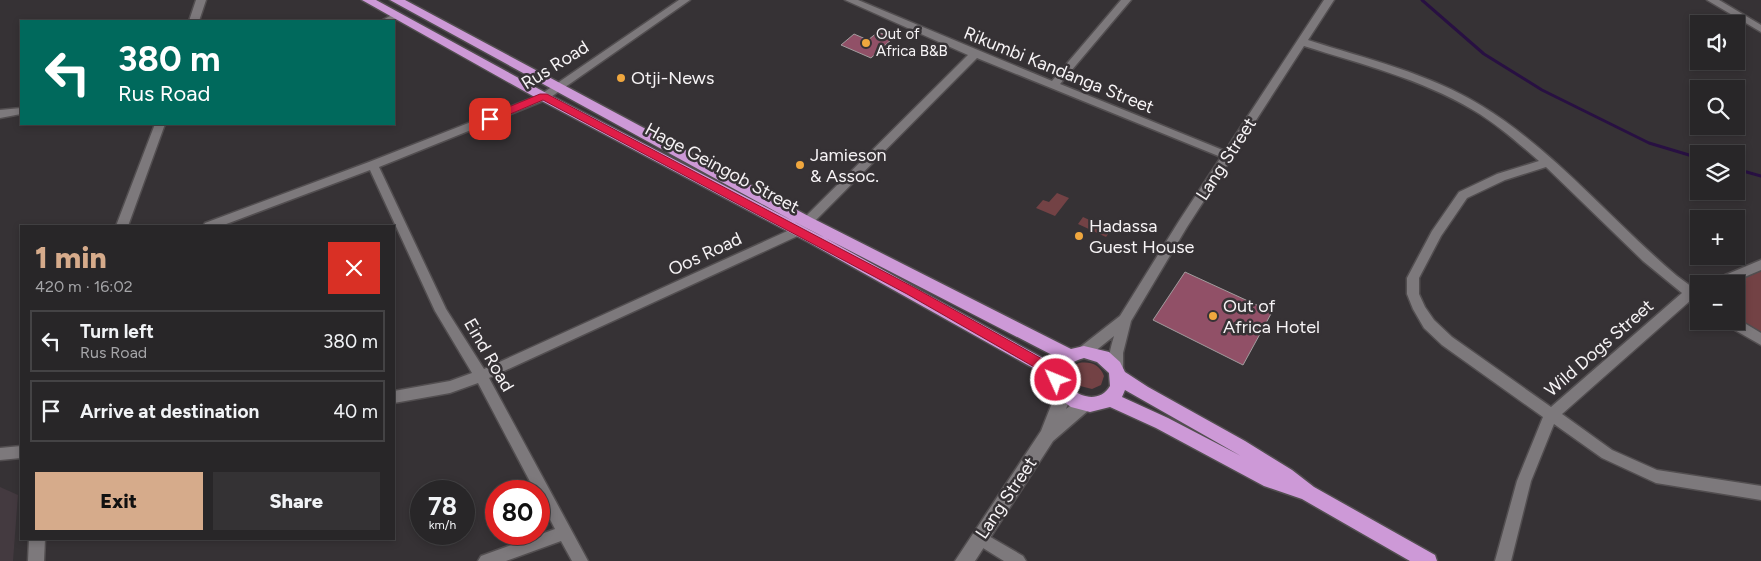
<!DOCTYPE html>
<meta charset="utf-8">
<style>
:root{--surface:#282628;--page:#343234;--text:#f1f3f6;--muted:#a5a5a8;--line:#444345;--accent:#d6ab8b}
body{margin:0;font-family:Figtree,sans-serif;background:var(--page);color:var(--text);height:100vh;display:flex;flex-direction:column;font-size:19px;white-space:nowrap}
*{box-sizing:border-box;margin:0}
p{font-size:16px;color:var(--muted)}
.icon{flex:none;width:28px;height:28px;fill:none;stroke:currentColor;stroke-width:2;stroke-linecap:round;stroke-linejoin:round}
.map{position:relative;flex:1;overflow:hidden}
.drawer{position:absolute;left:20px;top:225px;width:375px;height:315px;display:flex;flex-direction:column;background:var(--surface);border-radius:0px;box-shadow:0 2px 8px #0003,0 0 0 1px var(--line)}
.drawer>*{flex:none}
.hud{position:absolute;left:20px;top:20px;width:375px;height:105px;border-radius:0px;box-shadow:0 2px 8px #0003,0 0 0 1px var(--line);background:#00695c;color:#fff;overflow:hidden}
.buttons{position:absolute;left:1690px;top:15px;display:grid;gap:10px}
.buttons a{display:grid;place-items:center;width:55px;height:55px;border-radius:0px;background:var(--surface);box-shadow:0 2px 8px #0003,0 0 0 1px var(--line);font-size:25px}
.speed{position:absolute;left:410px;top:480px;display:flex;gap:10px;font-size:25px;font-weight:700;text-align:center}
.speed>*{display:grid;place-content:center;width:65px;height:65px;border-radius:50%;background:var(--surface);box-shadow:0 2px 8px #0003,0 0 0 1px var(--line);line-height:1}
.speed small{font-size:12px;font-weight:400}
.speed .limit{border:8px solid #d22;background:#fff;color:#111}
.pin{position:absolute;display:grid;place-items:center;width:42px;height:42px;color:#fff;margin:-21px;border-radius:10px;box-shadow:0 2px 8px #0006}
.me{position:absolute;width:55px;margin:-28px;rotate:314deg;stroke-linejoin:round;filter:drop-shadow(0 0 4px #0008)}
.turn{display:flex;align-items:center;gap:18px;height:105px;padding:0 15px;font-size:22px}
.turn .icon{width:65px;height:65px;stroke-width:2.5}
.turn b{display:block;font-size:35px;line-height:42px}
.round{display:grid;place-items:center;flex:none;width:52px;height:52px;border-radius:0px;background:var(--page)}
.head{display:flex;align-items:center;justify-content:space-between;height:85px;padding:0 15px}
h1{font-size:30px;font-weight:800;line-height:38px;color:var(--accent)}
.action{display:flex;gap:10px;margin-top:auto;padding:10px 15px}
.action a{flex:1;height:58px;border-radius:0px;background:var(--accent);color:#111;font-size:20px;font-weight:800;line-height:58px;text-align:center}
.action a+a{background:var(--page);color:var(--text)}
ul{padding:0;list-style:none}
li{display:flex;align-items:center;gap:15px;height:62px;margin:0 10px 8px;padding:0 5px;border:2px solid var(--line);border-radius:0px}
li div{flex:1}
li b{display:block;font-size:19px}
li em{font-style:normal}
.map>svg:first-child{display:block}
</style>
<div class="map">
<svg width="1761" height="561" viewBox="0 0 1761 561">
<rect width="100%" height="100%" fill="#363235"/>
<path fill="#443a40" d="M 0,487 L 18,495 L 13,561 L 0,561 Z"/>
<path fill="#734245" d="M 1057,193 L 1069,198 L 1055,216 L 1036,208 L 1043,200 L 1049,202 Z
M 1083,217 L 1111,230 L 1106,237 L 1078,224 Z
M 1761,265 L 1761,340 L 1736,321 L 1736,284 L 1715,284 Z
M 1079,363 C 1091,361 1100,365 1104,376 L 1101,385 L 1092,389 L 1076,385 C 1068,377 1068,368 1079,363 Z"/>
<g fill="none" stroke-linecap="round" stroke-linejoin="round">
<path stroke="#281042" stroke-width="3" d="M 1422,0 L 1484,54 L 1542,90 L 1649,143 L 1699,158
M 1736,169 L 1761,176"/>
</g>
<path fill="#915067" stroke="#a29d9e" d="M 878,32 L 893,38 L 871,58 L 841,45 L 854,34 L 868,40 Z
M 1185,272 L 1272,312 L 1243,365 L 1153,320 Z"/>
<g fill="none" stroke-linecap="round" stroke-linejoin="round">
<g stroke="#524e50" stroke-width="3">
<path id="street" d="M 196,0 L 206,0 L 199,21 L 189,21 Z
M 679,0 L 690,0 L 548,99 L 379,167 L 446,309 L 484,369 L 794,228 L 968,55 L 845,0 L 858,0 L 1052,81 L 1121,0 L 1131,0 L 1060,84 L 1225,151 L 1324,0 L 1334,0 L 1308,40 C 1366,59 1429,73 1482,106 C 1554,150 1612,221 1677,276 L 1692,287 L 1699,285 L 1699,304 L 1691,300 L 1562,414 L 1612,450 L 1657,470 L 1761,486 L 1761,500 L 1656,483 L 1602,458 L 1554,424 L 1531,481 L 1511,561 L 1495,561 L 1517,481 L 1543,417 L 1442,345 L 1424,328 L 1413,309 L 1407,294 L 1407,278 L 1432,231 L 1459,192 L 1497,174 L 1539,161 C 1518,143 1497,124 1473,110 C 1421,79 1361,64 1304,46 L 1187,227 L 1131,321 L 1123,353 L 1123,369 L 1121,373 L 1116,375 L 1111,373 C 1106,362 1111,347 1114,336 L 1089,356 L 1084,357 L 1079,356 L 1077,352 L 1079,348 L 1120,316 L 1179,221 L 1221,157 L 977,58 L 802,234 L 489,378 L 588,561 L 572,561 L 561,541 L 506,561 L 478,561 L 481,556 L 555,529 L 539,498 L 539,491 L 535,491 L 478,383 L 450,393 L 394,403 L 394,391 L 450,381 L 472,373 L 435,311 L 370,170 L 221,226 L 203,226 L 205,223 L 369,162 L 540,95 ZM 1546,167 L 1643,261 L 1682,293 L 1551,407 L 1452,337 L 1434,320 L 1425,307 L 1419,294 L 1419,278 L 1441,236 L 1467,198 L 1505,180 Z
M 1707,0 L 1719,0 L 1761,25 L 1761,32 Z
M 397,12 L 402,15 C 396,21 389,22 381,21 Z
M 21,108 L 21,114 L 0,118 L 0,110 Z
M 155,124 L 165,124 L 128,226 L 116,226 Z
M 1761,260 L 1761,270 L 1728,284 L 1709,284 L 1711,281 Z
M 1736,318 L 1761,333 L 1761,345 L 1726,325 L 1725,321 L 1736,321 Z
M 21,446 L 21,458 L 0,460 L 0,448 Z
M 980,531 L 1023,556 L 1026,561 L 1004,561 L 975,543 L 972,538 L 975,533 Z
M 29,539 L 45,539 L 44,561 L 28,561 Z"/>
</g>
<g stroke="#524e50" stroke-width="3">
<path id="secondary" d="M 1064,386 L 1070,388 L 1072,393 L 1066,409 C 1074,403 1079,395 1090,399 L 1092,404 L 1090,409 L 1053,441 L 975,561 L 955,561 L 1041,431 L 1058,388 Z"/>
</g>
<g stroke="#524e50" stroke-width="3">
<path id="highway" d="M 362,0 L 376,0 L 548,94 L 818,234 L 1052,363 L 1056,357 L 802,226 L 390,0 L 405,0 L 812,218 L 1071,349 L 1084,346 L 1109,352 L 1120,362 L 1125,372 L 1148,387 L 1245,441 L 1292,470 L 1314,487 L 1435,555 L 1437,561 L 1410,561 L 1302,499 L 1264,486 L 1156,428 L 1110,407 L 1090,412 L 1071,407 L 1060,399 L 1053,390 L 1049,377 L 808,242 L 540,100 ZM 1084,358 L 1097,362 L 1109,373 L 1110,386 C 1091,418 1036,371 1084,358 ZM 1125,390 L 1241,456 L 1168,418 L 1122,397 Z"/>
</g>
<use href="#street" fill="#7d797c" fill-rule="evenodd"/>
<use href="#secondary" fill="#7d797c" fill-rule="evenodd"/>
<use href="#highway" fill="#cd99d7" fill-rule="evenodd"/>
</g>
<path fill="#e11d48" stroke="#92132f" d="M 540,94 L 547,94 L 915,288 L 1060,369 L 1062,380 L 1061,383 L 1056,385 L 1052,383 L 1050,376 L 907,294 L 543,100 L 494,121 L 487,121 L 486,119 L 487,116 Z"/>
<g fill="#f0a73e" stroke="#363235" stroke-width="2">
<circle cx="866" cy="43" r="5"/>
<circle cx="621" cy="78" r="5"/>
<circle cx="800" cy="165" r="5"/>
<circle cx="1079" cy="236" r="5"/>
<circle cx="1213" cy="316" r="5"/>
</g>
<g text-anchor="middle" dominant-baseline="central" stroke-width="5" stroke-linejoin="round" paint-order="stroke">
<g font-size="15" fill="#f6f3f5" stroke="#363235" text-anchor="start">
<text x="876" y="34">Out of<tspan x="876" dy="17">Africa B&amp;B</tspan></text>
</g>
<g font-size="18" fill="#f6f3f5" stroke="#363235">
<text transform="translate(555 65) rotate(-32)">Rus Road</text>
<text transform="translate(1059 70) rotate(22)">Rikumbi Kandanga Street</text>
<text transform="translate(1226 159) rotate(-57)">Lang Street</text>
<text transform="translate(722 168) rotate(28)">Hage Geingob Street</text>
<text transform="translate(705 254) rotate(-25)">Oos Road</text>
<text transform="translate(1599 348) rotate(-41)">Wild Dogs Street</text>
<text transform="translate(489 355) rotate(60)">Eind Road</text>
<text transform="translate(1006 498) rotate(-56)">Lang Street</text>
</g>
<g font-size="18" fill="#f6f3f5" stroke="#363235" text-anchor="start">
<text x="631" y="78">Otji-News</text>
<text x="810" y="155">Jamieson<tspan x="810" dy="21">&amp; Assoc.</tspan></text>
<text x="1089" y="226">Hadassa<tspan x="1089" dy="21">Guest House</tspan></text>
<text x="1223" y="306">Out of<tspan x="1223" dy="21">Africa Hotel</tspan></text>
</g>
</g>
</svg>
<div class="buttons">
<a><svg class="icon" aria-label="sound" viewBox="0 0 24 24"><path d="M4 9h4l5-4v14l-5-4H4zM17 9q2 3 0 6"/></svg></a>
<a><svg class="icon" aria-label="search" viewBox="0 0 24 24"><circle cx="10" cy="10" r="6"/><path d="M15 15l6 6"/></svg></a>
<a><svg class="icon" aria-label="layers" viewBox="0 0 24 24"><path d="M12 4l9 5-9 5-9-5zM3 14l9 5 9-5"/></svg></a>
<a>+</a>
<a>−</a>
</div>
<div class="speed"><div>78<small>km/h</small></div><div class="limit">80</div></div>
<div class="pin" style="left:490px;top:119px;background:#d93025"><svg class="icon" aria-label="arrive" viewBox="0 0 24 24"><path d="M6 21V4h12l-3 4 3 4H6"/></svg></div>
<svg class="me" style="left:1056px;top:380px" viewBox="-20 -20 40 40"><circle r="17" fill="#e11d48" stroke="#fff" stroke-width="3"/><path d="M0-11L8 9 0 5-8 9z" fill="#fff"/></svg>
<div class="hud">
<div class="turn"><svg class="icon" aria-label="left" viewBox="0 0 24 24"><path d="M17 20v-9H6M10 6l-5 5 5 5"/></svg><div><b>380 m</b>Rus Road</div></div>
</div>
<section class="drawer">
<div class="head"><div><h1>1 min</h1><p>420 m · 16:02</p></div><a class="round" style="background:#d93025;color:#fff"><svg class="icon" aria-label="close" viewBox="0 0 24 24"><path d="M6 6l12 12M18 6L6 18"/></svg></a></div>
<ul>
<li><svg class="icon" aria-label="left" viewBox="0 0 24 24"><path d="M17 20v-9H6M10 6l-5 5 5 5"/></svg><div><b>Turn left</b><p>Rus Road</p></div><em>380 m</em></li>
<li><svg class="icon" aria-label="arrive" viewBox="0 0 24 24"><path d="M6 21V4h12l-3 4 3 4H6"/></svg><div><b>Arrive at destination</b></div><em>40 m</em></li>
</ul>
<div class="action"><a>Exit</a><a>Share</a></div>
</section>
</div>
